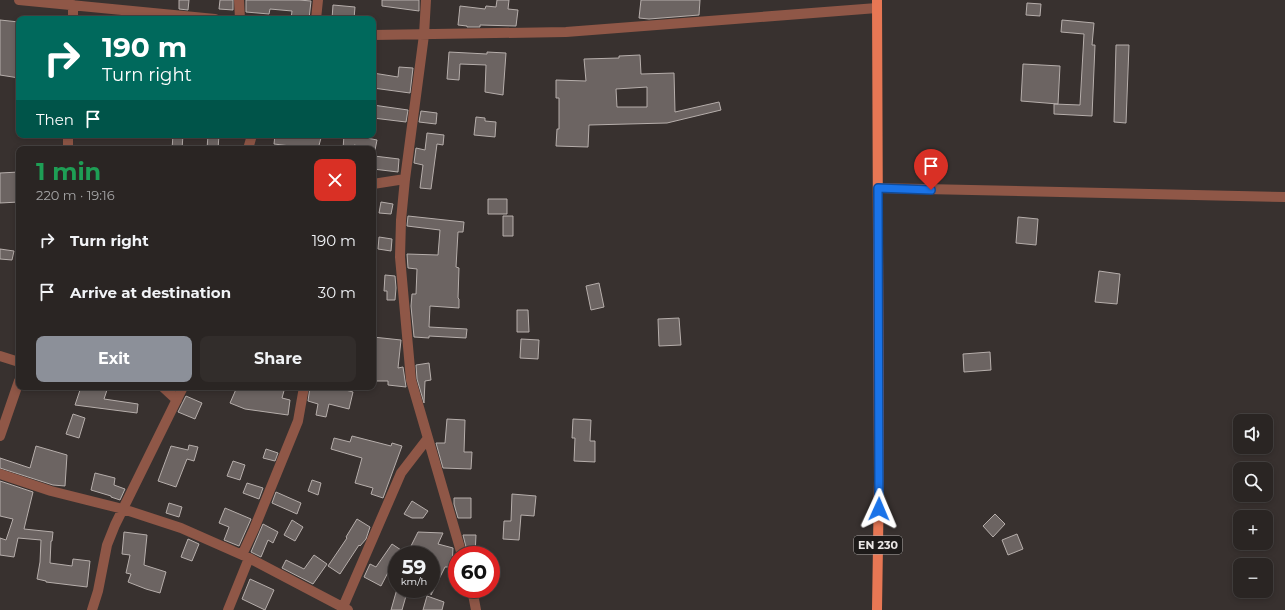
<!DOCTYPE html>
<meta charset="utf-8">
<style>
:root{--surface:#2a2523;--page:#322d2b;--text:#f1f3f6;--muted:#a5a5a6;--line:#464241;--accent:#8c9099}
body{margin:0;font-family:Montserrat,sans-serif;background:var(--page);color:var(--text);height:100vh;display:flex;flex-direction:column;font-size:15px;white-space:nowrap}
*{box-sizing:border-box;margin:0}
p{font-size:13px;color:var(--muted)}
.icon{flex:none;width:22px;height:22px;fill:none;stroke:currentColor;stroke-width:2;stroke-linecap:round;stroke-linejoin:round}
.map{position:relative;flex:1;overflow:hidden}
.sheet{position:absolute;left:16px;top:146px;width:360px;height:244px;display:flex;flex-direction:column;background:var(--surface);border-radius:8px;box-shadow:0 2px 6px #0003,0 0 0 1px var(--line)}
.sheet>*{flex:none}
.top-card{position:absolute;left:16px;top:16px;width:360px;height:122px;border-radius:8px;box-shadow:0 2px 6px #0003,0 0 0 1px var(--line);background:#00695c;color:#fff;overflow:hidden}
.buttons{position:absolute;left:1233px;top:414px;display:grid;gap:8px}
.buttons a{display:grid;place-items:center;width:40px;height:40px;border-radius:8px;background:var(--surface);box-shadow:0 2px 6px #0003,0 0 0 1px var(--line);font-size:20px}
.speed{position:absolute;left:388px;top:546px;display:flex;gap:8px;font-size:20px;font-weight:700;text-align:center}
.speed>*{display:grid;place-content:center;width:52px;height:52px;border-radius:50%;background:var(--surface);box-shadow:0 2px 6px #0003,0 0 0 1px var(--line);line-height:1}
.speed small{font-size:10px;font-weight:400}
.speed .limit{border:6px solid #d22;background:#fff;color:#111}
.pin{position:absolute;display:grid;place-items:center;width:34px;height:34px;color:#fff;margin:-41px -17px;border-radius:50% 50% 50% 0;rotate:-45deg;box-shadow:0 0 4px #0007}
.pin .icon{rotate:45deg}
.me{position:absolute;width:44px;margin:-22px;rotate:1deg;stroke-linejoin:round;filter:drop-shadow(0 0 3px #0008)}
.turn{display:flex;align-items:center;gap:14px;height:84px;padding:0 20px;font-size:18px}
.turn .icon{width:52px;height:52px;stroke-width:2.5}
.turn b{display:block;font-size:28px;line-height:34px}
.then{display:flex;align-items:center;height:38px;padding:0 20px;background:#0003;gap:8px;font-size:15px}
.round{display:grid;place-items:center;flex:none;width:42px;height:42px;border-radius:8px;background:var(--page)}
.summary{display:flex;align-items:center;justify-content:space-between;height:68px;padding:0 20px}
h1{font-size:24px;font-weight:700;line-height:30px;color:#1e9e55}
.button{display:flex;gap:8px;margin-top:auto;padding:8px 20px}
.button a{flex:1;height:46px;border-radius:8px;background:var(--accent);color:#fff;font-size:16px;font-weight:700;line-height:46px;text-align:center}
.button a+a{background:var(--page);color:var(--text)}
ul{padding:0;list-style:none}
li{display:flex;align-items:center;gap:12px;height:52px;padding:0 20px}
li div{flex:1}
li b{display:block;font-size:15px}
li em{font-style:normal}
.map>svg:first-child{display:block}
</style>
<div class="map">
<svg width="1285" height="610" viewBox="0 0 1285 610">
<rect width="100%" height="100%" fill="#38312f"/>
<path fill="#6c6462" stroke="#b6aeab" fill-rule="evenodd" d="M 179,0 L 189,0 L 188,10 L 179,9 Z
M 220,0 L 233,0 L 233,10 L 219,9 Z
M 246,0 L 299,0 L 311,1 L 309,19 L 291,19 L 292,11 L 270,9 L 269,14 L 246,12 Z
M 382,0 L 419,0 L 419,11 L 382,6 Z
M 497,0 L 509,0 L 508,9 L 518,10 L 516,26 L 480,25 L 480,27 L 467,27 L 467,26 L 458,25 L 460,6 L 485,9 L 486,6 L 496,7 Z
M 641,0 L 700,0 L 699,15 L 649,19 L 639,18 Z
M 1027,3 L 1041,4 L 1040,16 L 1026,15 Z
M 333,5 L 355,7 L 354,19 L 332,19 Z
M 0,20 L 19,22 L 19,78 L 0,75 Z
M 1062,20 L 1094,23 L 1092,45 L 1095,45 L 1092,116 L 1054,114 L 1054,104 L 1080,105 L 1084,34 L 1061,32 Z
M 1116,45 L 1129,45 L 1126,123 L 1114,122 Z
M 449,52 L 487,54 L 487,52 L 506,53 L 503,95 L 485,92 L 486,65 L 460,64 L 459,80 L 447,79 Z
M 640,55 L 641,74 L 674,73 L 675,112 L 719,102 L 721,110 L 667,123 L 589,125 L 588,147 L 556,146 L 557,129 L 559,129 L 559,98 L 556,98 L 556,80 L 586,81 L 584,59 L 619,58 L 619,56 ZM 647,87 L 647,107 L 617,107 L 616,89 Z
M 1023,64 L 1060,66 L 1058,104 L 1021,101 Z
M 399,67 L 413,68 L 410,93 L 373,88 L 373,73 L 398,77 Z
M 373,105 L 408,110 L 406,122 L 373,118 Z
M 421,111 L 437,113 L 436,124 L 419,122 Z
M 476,117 L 485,118 L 485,121 L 496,122 L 495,137 L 474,135 Z
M 427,133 L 444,135 L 443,145 L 437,144 L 431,189 L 420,188 L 423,165 L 414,163 L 416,148 L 425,150 Z
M 173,135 L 183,135 L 182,149 L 172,149 Z
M 208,135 L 219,135 L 218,149 L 207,149 Z
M 275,135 L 311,135 L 321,138 L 318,149 L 307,149 L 307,148 L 274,144 Z
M 344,135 L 368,135 L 367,138 L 377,140 L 375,150 L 354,145 L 354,149 L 343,149 Z
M 374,156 L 399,159 L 398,172 L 373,169 Z
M 19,172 L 19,202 L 0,203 L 0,173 Z
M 488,199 L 507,199 L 507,214 L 488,214 Z
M 381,202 L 393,204 L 391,214 L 379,213 Z
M 408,216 L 464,222 L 463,232 L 458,232 L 456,267 L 459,268 L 458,298 L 459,299 L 459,308 L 430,306 L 429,327 L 467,329 L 466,338 L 429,336 L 429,338 L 414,337 L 411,306 L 412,294 L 416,294 L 417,269 L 408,268 L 407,254 L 438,255 L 440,230 L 407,226 Z
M 503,216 L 513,216 L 513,236 L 503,236 Z
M 1018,217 L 1038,219 L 1036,245 L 1016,243 Z
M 379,237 L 392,239 L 391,251 L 378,249 Z
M 0,249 L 14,251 L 12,260 L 0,259 Z
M 1099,271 L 1120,274 L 1117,304 L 1095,302 Z
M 385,275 L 395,276 L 396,288 L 395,300 L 387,300 L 387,291 L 384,291 Z
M 599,283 L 604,307 L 591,310 L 586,286 Z
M 517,310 L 528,310 L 529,332 L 517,332 Z
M 679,318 L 681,345 L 659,346 L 658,319 Z
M 373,337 L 401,340 L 398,368 L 403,367 L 406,387 L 388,385 L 388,381 L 373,381 Z
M 521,339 L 539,340 L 538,359 L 520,358 Z
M 990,352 L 991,370 L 964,372 L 963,354 Z
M 429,363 L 431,380 L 425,381 L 424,403 L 417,379 L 416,365 Z
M 81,387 L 108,387 L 104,399 L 138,404 L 137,413 L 75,405 Z
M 237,387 L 285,387 L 282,398 L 290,400 L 288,415 L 245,409 L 230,403 Z
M 310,387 L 334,387 L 353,392 L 349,409 L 329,404 L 326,417 L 316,415 L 318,404 L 308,401 Z
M 186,396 L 202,403 L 195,419 L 178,412 Z
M 73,414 L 85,418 L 79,438 L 66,434 Z
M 447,419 L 465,420 L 464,452 L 472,452 L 471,469 L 443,468 L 436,443 L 445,443 Z
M 573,419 L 591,420 L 590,441 L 595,441 L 595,462 L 574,461 L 575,438 L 572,438 Z
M 352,436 L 391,446 L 392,443 L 402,446 L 383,498 L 371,494 L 373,488 L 355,483 L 362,458 L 331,449 L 334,438 L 350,442 Z
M 189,445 L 198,447 L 194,461 L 187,459 L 176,487 L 158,481 L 171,446 L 188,450 Z
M 36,446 L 67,455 L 65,486 L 53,485 L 0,468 L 0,458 L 30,468 Z
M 266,449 L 278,453 L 275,461 L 263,458 Z
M 233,461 L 245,465 L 240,480 L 227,476 Z
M 95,473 L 115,478 L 114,485 L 125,489 L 120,500 L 111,497 L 111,496 L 91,490 Z
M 312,480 L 321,483 L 318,495 L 308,491 Z
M 0,481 L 33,492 L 24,529 L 53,532 L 52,541 L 51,541 L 50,563 L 72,566 L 73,559 L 90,561 L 87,587 L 46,582 L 46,581 L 37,579 L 40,562 L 41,540 L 18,538 L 14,557 L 0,555 L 0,538 L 6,540 L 13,519 L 0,516 Z
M 247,483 L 263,488 L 259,499 L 243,493 Z
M 276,492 L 301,503 L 297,514 L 272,503 Z
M 512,494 L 536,496 L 534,516 L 521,515 L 519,540 L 503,539 L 504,521 L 511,521 Z
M 454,498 L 471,498 L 471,518 L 458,518 L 454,504 Z
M 412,501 L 428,511 L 423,518 L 412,518 L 404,514 Z
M 169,503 L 182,507 L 179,517 L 166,513 Z
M 225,508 L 251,519 L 239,546 L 224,540 L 229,527 L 219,523 Z
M 995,514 L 1005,524 L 993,537 L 983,526 Z
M 357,519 L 370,527 L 366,539 L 360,546 L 359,545 L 340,574 L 328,566 L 347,538 L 346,537 Z
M 292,520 L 303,527 L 295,541 L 284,535 Z
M 263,524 L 278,532 L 273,543 L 268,540 L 261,557 L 251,552 Z
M 124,532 L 147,535 L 144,565 L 166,572 L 160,593 L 146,589 L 128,582 L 131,574 L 126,573 L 130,555 L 122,554 Z
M 418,532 L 443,533 L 438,544 L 453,548 L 452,567 L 445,567 L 431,595 L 431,555 L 397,555 L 381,586 L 364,577 L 370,564 L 376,567 L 392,544 L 407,554 Z
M 1017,534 L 1023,549 L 1008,555 L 1002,540 Z
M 463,535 L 476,535 L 475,555 L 468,555 Z
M 188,539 L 199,544 L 192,561 L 181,557 Z
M 314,555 L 327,564 L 313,584 L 282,568 L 286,560 L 304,569 Z
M 250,579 L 274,590 L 265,610 L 242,599 Z
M 397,589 L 408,589 L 402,610 L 391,610 Z
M 427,596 L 444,602 L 442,610 L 423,610 Z"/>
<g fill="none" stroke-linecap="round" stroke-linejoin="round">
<path stroke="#8f5747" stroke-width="10" d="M 19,0 L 215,19
M 239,0 L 240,19
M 426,0 L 424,35 L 405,179 L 401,220 L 400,257 L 411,380 L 462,555
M 73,19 L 73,5
M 316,19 L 318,0
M 373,35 L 566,32 L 877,8
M 68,149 L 68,135
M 248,149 L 252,135
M 373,184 L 405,179
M 878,188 L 1285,197
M 0,356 L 19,362
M 163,387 L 177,400
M 0,436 L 19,381
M 0,474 L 51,491 L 123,509 L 181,528 L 249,558 L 348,610
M 242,555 L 254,529 L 298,421 L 304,387
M 472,589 L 476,610
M 343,607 L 401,473 L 428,438
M 92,610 L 98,591 L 107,545 L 115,525 L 183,387
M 228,610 L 249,558"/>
<path stroke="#e77754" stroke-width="10" d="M 877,610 L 879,480 L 877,0"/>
</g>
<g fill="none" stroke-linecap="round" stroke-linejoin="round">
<g stroke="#114b97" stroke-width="10">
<path id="route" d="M 879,509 L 878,188 L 931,190"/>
</g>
<use href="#route" stroke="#1a73e8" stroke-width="7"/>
</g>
<g text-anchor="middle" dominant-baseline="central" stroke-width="4" stroke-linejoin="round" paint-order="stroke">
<rect fill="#1d1a19" stroke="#aca9a8" stroke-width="1" x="854" y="536" width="48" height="18" rx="3"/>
<g font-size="11" font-weight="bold" fill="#eae6e5">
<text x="878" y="545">EN 230</text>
</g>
</g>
</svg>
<div class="buttons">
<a><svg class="icon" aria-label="sound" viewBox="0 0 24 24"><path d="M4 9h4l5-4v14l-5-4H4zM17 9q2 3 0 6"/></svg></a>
<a><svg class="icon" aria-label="search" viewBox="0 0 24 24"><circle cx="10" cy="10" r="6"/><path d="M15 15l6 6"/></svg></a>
<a>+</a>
<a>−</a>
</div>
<div class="speed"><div>59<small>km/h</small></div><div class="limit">60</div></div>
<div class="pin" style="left:931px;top:190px;background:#d93025"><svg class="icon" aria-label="arrive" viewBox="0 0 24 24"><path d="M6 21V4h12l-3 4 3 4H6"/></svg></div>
<svg class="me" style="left:879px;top:509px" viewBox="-20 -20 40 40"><path d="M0-17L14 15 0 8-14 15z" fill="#1a73e8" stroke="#fff" stroke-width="4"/></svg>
<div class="top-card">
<div class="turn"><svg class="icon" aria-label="right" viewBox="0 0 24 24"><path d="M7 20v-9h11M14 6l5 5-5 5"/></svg><div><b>190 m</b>Turn right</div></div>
<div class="then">Then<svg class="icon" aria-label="arrive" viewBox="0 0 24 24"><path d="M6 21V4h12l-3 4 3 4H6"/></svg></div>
</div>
<section class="sheet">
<div class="summary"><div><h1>1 min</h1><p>220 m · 19:16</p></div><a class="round" style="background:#d93025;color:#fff"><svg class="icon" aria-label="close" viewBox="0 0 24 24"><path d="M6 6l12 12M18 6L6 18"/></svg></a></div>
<ul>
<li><svg class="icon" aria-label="right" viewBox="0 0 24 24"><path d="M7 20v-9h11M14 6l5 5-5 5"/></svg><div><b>Turn right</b></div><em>190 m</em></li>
<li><svg class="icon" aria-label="arrive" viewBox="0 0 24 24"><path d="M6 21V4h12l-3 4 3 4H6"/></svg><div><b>Arrive at destination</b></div><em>30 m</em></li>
</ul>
<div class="button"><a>Exit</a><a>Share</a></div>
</section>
</div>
